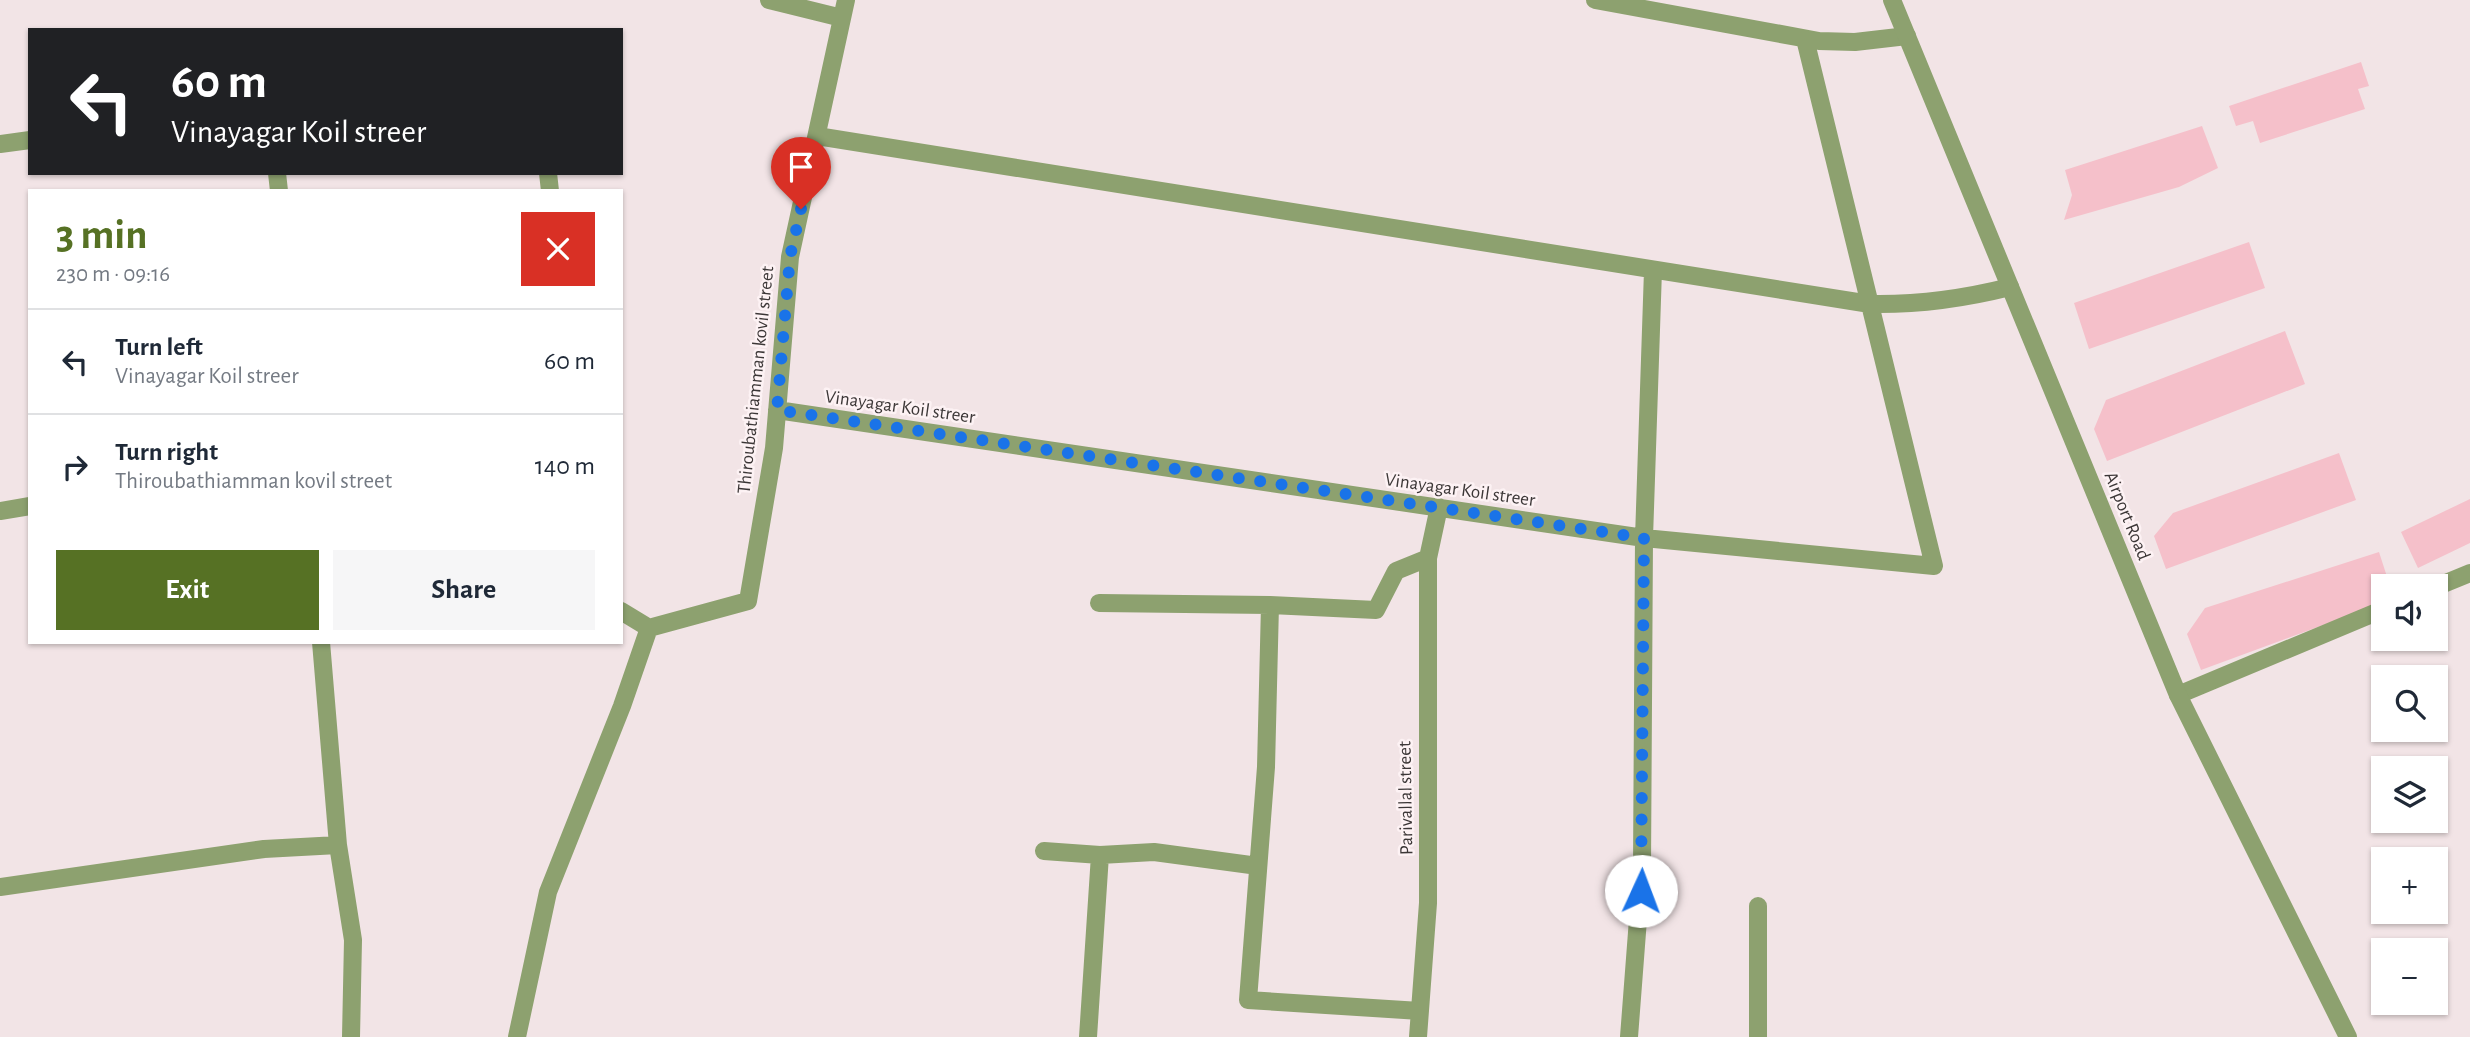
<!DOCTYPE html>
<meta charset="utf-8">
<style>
:root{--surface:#fff;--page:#f6f6f7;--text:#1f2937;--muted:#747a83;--line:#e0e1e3;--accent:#567124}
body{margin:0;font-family:"Alegreya Sans",sans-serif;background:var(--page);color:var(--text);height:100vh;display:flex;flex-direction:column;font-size:26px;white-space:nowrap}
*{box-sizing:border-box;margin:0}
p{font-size:23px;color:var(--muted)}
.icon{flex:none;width:38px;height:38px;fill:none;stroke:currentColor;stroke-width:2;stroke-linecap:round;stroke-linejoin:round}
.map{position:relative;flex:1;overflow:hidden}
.sheet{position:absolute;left:28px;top:189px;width:595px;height:455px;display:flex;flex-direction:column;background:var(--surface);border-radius:0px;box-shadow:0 2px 5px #0004}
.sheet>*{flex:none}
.hud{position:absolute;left:28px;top:28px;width:595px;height:147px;border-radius:0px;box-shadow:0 2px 5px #0004;background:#202124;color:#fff;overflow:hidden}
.controls{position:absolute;left:2371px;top:574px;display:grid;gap:14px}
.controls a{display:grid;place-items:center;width:77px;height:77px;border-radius:0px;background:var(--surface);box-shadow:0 2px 5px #0004;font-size:35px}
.pin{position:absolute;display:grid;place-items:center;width:60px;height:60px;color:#fff;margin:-72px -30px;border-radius:50% 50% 50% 0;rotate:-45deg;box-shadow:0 0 7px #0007}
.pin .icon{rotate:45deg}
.me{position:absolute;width:77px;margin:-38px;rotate:2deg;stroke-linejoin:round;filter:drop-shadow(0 0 5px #0008)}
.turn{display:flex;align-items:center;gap:24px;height:147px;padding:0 28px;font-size:32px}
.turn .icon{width:91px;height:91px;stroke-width:2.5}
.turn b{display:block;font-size:49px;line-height:60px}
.round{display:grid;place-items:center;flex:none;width:74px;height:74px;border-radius:0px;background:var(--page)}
.summary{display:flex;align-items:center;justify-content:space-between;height:119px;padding:0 28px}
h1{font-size:42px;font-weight:700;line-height:52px;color:var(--accent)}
.primary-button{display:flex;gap:14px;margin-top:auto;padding:14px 28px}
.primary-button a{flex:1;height:80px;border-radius:0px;background:var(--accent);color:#fff;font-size:28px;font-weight:700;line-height:80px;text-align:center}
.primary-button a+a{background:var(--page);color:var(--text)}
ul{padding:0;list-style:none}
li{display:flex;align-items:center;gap:21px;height:105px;padding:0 28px;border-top:2px solid var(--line)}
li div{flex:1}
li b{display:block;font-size:26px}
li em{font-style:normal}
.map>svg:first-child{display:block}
</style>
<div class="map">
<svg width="2470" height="1037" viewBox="0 0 2470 1037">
<rect width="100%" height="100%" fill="#f2e4e6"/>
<path fill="#f5c0ca" d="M 2361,62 L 2369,86 L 2358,89 L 2365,109 L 2260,143 L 2253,121 L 2236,126 L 2229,106 Z
M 2202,126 L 2218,168 L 2179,187 L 2064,220 L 2072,195 L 2065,170 Z
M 2249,242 L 2265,288 L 2089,349 L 2074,303 Z
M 2285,331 L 2305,384 L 2107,461 L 2094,429 L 2106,400 Z
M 2339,453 L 2356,500 L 2166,569 L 2154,536 L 2173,513 Z
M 2470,499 L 2470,543 L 2418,568 L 2401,532 Z
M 2379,552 L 2390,586 L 2384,586 L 2383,603 L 2201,670 L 2187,634 L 2205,608 Z"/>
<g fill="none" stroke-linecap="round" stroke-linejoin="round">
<path stroke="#8da16f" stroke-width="18" d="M 769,0 L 842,18
M 1595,0 L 1819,41 L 1855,42 L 1907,36
M 817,136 L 1870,304 C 1919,305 1962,299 2010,287
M 0,144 L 30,140
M 277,173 L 279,191
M 548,173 L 550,191
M 1653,270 L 1644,538 L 1934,566 L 1805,39
M 777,410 L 1644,538 L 1642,867 L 1629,1037
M 0,511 L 30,506
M 2436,587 L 2470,573
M 1099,603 L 1270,605
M 649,628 L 748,601 L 774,448 L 790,257 L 846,0
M 321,642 L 338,845 L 353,940 L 351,1037
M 2178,695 L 2384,609
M 1044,851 L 1100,855 L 1154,852 L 1258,866
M 0,887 L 264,849 L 338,845
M 1420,1011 L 1248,1000 L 1266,767 L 1270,605 L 1376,610 L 1396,571 L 1428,558 L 1439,507
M 517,1037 L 548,892 L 622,706 L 649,628 L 621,611
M 1088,1037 L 1100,855
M 1418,1037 L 1428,903 L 1428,558
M 1758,1037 L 1758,906"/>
<path stroke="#8da16f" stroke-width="18" d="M 1892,0 L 2178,695 L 2348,1037"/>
</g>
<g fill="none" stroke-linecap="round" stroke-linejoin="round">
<path stroke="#1a73e8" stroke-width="12" stroke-dasharray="0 21.6" d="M 801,209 L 790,257 L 777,410 L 1644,538 L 1641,891"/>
</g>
<g text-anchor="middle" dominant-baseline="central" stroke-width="5" stroke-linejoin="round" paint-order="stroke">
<g font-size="19" fill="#3c3737" stroke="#fdf2f4">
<text transform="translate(756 380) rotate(-84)">Thiroubathiamman kovil street</text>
<text transform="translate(900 407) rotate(8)">Vinayagar Koil streer</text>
<text transform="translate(1460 490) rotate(8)">Vinayagar Koil streer</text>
<text transform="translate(2127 516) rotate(68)">Airport Road</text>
<text transform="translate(1406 798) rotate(-91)">Parivallal street</text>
</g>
</g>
</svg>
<div class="controls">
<a><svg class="icon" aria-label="sound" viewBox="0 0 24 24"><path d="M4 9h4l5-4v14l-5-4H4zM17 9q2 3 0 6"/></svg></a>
<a><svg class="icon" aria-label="search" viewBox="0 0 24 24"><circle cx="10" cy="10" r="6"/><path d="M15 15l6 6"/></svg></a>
<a><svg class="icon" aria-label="layers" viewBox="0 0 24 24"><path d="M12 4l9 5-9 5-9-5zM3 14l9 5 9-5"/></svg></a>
<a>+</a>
<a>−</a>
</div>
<div class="pin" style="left:801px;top:209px;background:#d93025"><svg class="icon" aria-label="arrive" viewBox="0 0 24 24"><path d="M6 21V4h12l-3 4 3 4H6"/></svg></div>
<svg class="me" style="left:1641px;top:891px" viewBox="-20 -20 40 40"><circle r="19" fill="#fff"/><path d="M0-13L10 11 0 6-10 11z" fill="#1a73e8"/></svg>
<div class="hud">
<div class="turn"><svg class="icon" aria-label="left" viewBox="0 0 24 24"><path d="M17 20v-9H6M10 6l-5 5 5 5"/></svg><div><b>60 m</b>Vinayagar Koil streer</div></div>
</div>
<section class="sheet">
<div class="summary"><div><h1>3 min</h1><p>230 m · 09:16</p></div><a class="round" style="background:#d93025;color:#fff"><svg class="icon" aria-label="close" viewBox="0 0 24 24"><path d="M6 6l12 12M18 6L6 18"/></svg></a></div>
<ul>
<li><svg class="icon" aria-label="left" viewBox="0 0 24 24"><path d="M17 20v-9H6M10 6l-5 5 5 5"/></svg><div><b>Turn left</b><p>Vinayagar Koil streer</p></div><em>60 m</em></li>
<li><svg class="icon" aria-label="right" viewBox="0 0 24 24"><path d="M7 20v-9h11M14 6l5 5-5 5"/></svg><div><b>Turn right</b><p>Thiroubathiamman kovil street</p></div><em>140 m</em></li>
</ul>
<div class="primary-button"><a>Exit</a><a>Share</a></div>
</section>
</div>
